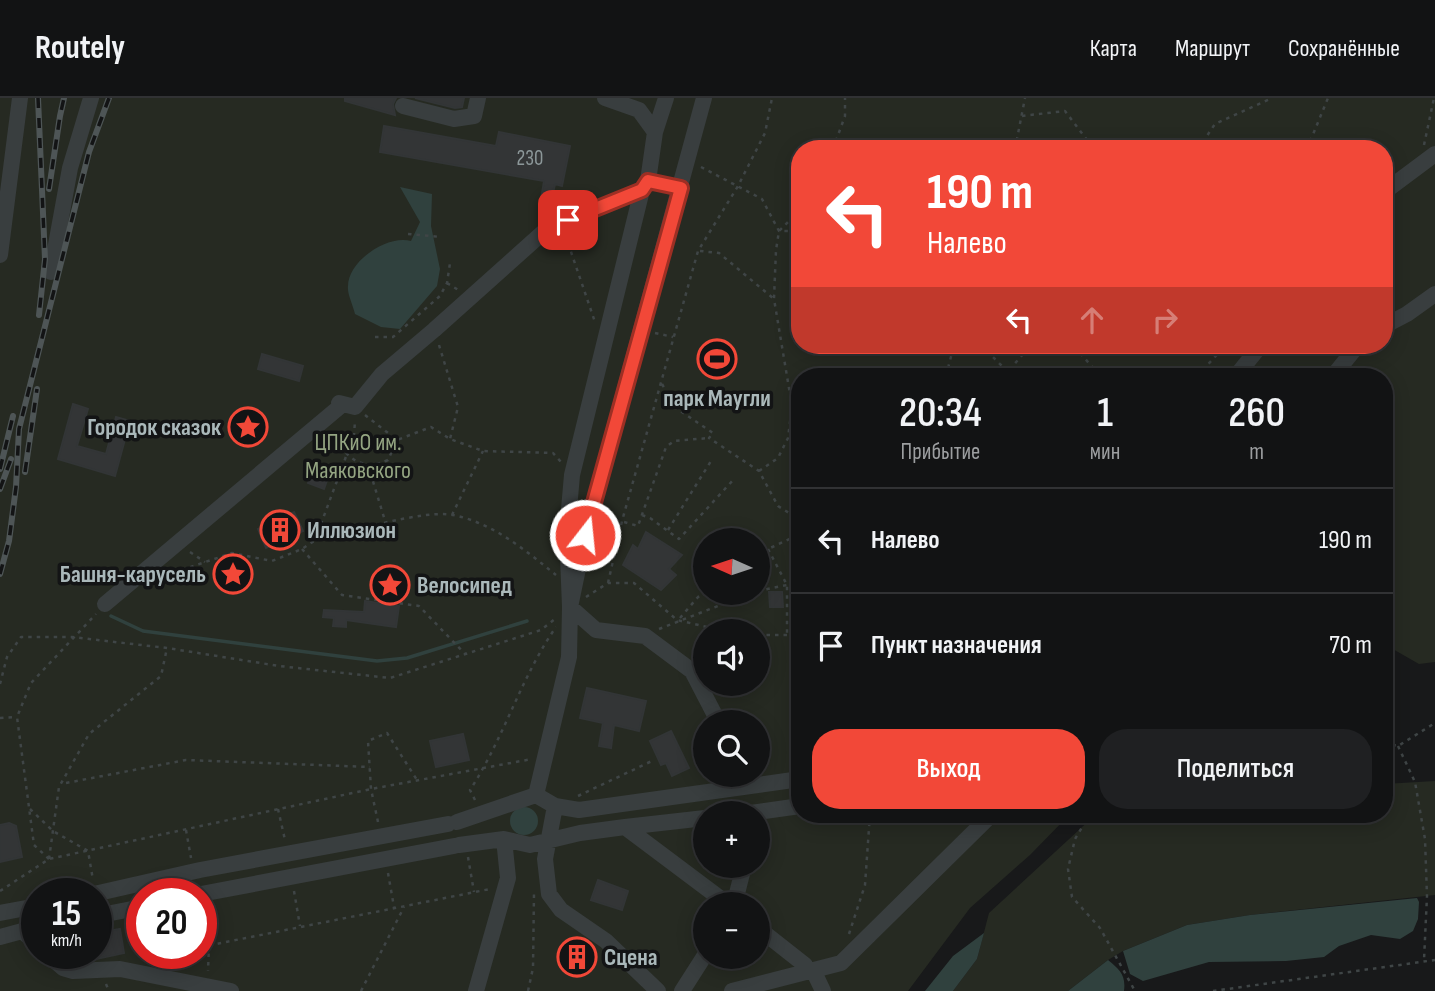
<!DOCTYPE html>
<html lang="ru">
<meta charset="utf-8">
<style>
:root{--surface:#121314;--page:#1f2022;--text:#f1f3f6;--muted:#9c9ea0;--line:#313234;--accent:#f24838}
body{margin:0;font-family:"Sofia Sans Condensed",sans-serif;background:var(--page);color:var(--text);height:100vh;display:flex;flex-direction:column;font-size:26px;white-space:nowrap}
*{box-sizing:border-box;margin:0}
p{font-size:23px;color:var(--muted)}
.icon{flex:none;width:38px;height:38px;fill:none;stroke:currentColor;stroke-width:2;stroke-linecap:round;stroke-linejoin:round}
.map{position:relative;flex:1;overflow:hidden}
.sheet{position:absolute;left:791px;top:270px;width:602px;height:455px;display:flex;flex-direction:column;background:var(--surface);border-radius:28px;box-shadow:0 4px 18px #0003,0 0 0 2px var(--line)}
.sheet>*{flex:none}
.guide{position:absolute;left:791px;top:42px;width:602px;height:214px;border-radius:28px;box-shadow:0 4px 18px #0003,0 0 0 2px var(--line);background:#f24838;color:#fff;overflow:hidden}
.needle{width:46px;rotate:273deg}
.controls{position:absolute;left:693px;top:430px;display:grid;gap:14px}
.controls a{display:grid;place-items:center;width:77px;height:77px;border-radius:50%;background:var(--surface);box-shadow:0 4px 18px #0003,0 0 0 2px var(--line);font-size:35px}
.speed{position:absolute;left:21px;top:780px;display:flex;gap:14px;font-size:35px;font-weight:700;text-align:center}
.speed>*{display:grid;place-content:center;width:91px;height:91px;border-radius:50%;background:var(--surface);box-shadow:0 4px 18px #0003,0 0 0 2px var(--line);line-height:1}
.speed small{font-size:18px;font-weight:400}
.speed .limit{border:10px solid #d22;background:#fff;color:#111}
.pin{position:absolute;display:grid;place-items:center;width:60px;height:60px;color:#fff;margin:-30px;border-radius:14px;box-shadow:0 4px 10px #0006}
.me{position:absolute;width:77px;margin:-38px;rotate:16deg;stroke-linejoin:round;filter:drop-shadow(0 0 5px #0008)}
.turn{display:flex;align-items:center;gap:24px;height:147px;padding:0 21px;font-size:32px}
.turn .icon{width:91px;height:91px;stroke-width:2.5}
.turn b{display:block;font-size:49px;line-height:60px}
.lanes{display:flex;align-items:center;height:66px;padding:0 21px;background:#0003;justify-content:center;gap:35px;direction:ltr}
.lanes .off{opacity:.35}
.eta{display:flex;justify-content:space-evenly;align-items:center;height:119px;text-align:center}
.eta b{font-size:42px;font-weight:600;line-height:49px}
.primary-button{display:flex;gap:14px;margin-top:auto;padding:14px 21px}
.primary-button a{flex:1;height:80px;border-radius:28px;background:var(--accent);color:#fff;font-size:28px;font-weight:600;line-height:80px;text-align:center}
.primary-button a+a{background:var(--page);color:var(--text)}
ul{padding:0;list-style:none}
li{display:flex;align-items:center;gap:21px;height:105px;padding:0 21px;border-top:2px solid var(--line)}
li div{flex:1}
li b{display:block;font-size:26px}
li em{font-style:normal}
header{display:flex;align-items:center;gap:42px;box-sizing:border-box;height:98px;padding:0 35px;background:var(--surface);border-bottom:2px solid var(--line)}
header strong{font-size:33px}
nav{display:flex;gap:38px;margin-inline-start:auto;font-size:24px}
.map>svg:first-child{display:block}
</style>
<header>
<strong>Routely</strong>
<nav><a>Карта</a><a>Маршрут</a><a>Сохранённые</a></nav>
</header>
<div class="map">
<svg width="1435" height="893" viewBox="0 0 1435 893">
<rect width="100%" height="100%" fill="#18191a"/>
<path fill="#262a22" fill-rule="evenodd" d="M 0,0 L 1435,0 L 1435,564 L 1419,566 L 1384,546 L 1384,278 L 800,278 L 800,716 L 1069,717 L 1030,757 L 970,810 L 908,893 L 0,893 ZM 800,51 L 1384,51 L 1384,247 L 800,247 ZM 705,443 L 758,443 L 758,495 L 705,495 ZM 705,534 L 758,534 L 758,586 L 705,586 ZM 705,625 L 758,625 L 758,677 L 705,677 ZM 705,716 L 758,716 L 758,768 L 705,768 ZM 37,796 L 96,796 L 96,856 L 37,856 ZM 142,796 L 201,796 L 201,856 L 142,856 ZM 705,807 L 758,807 L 758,859 L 705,859 Z
M 1435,683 L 1435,797 L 1250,817 L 1187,827 L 1123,853 L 1108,862 L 1068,893 L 953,893 L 977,861 L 989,815 L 1093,719 L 1090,716 L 1384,716 L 1384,686 Z"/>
<path fill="#30413e" d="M 400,89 L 432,96 L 431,128 L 440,171 L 437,188 L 400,231 L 381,229 L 355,216 C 353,207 347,196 348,188 C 348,163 388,136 411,143 L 420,124 Z
M510 723a14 14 0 1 1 28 0a14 14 0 1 1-28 0Z
M 1417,800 L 1419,804 L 1418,821 L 1413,833 L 1400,841 L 1371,837 L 1339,848 L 1324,859 L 1286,863 L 1209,864 L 1143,883 L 1130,876 L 1123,853 L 1187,827 L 1250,817 Z
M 984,835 L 977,861 L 953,893 L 925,893 L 953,858 Z
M 1108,862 C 1120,872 1126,877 1124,893 L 1068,893 Z"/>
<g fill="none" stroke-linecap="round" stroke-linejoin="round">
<path stroke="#30413e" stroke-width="3.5" d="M 111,518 L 143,533 L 377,563 L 407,560 L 527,523"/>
</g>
<path fill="#333536" stroke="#323536" stroke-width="2" d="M 345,0 L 396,0 L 393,6 L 395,17 L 345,3 Z
M 415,0 L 464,0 L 462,9 L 455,10 Z
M 384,28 L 496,48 L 499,34 L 570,48 L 562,88 L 555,86 L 550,110 L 540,107 L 544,83 L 380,54 Z
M 262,256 L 303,268 L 299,283 L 258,271 Z
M 73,306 L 88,311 L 77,348 L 106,356 L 116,319 L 130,323 L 115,378 L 58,361 Z
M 315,368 L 330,374 L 324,391 L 308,385 Z
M 294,414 L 303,433 L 266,450 L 258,431 Z
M 646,434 L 682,457 L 669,471 L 676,477 L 661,492 L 623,467 L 633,447 L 638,451 Z
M 769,494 L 782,494 L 783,509 L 770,509 Z
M 365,503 L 399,508 L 396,529 L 346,522 L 346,529 L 333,528 L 334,520 L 323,519 L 324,512 L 364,514 Z
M 587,590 L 646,603 L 639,633 L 614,627 L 611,650 L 599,648 L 603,625 L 580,620 Z
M 671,633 L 689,670 L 672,678 L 666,665 L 661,667 L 650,643 Z
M 463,636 L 469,662 L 436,669 L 430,643 Z
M 9,725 L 16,728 L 22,759 L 0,764 L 0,727 Z
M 598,782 L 628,793 L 622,812 L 591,802 Z
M 120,831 L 124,855 L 96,861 L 96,835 Z
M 582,844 L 592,863 L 571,874 L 561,856 Z"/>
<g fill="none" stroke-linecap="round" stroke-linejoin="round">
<path stroke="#3f4546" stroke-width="2.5" stroke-dasharray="3.5 5" stroke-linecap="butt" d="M 1022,18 L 1065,13 L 1094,51
M 1424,47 L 1434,0
M 833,51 L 845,18 L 845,0
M 1015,51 L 1025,0
M 1198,51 L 1215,26 L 1272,0
M 1307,51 L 1328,0
M 701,69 L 762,101 L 779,133 L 800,133
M 408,136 L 441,139
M 562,140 L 568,145 L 595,224
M 700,153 L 719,155 L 774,201
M 447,185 L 460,193
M 655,235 L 673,239
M 375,239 L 393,239 L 440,198 L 447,185 L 450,165
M 439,247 L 458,309 L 450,341
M 981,247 L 1012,278
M 1078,247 L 1081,256 L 1100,278
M 946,278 L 954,247
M 1004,278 L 1031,247
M 1197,278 L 1226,247
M 662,286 L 676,310 L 713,335 L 709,340 L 759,373 L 778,408 L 800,422
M 365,317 L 397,342 L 431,329 L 450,341 L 483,353 L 553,355 L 561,364
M 330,335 C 346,357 359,375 388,362 L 397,342
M 368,367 L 386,426
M 759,373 L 778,360 L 788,340 L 792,308 L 774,201 L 776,152 L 779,133 L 800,112
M 452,417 L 483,353
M 642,417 L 650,420 L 679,441 L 735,380
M 624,424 L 638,428 L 666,349 L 674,343 L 709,340
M 668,432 L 711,363
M 315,442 L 354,337 L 355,323
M 302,451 L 342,497 L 419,508 L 466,557
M 768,451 L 787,487 L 787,538
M 190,454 L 205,464
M 758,460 L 768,451 L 800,436
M 158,480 L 232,455 L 272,463 L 302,451 L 314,443 C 346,435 424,411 453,417 C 493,425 525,452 556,477
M 608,485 L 622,423 L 698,153 L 738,88 L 765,35 L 772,0
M 758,493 L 787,487
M 586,499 L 608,485 L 634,485 L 677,522 L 728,534
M 680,520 L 698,499 L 707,495
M 659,531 L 751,495
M 758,537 L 800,537
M 0,586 L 7,559 L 21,539 L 72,539 L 167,550 L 279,568 L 390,580 L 541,532 L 555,521
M 0,620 L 17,619
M 1384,645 L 1398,648 L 1435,625
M 1398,648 L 1415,684 L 1425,741 L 1427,798 L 1424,862
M 66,685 L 186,662 L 370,669
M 578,698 L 654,662
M 475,702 L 470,692 C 504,640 521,579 556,529
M 30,711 L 53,733 L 88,753 L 93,782
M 278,711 L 285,742
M 1090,716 L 1075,741 L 1068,771 L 1072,799 L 1100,830 L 1135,893
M 378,724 L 371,691 L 368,643 L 387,635 L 417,682
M 186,732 L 191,760
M 468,759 L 474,794
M 49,761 L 34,747 L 17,619 L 31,585 L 96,516
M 49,761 L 59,689 L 89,636 L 161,578 L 167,550
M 388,775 L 394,809
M 0,793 L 49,761 L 371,691 L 532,661
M 294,793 L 300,828
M 201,814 L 209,847 L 208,873
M 849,836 L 865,787 L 870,716
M 201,849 L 490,791
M 145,861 L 169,856
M 106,886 L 109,893
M 361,893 L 404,809
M 528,893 L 533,870 L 534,795
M 1213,893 L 1435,862"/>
<path stroke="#393e3f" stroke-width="16" d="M 605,0 L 639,12 L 655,34 L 648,83 L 642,92 L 572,377 L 567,434 L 570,509 L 596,532 L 645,538 L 692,573 L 719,625
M 403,8 L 454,21 L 474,18 L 478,0
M 655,34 L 666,0
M 648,83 L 681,90
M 1384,94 L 1435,56
M 0,157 L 20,0
M 51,174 L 70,70 L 91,0
M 1384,228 L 1407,216 L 1435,196
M 1236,278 L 1261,247
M 1333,278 L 1358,247
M 339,305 L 355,309 L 382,276 L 434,232 L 548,130 L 642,92
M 105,506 L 343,306
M 536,697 L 569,559 L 570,509 L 585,437 L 704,0
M 555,708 L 545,761 L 549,796 L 561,812 L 606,843 L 658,893
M 744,716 L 800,708
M 457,724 L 536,697 L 555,708 L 579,712 L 800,681
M 625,729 L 705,720
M 459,747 L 504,741 L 530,747 L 580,735 L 625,729 L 729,807
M 94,796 L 200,772 L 448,726
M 201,796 L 454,748
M 734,807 L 744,768
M 0,815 L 37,808
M 96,818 L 142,809
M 758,830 L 805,867
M 22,833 L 37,846
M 0,839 L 37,829
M 47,856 L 63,870 L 73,873 L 120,871 L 231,893
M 814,874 L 823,893
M 476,893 L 508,780 L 504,741
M 682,893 L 705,857
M 732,893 L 841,865 L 992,716"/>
<g stroke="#4e5556" stroke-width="6">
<path id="rail" d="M 38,0 L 45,161 L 39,217
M 49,91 L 60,18 L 64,0
M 0,371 L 13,318
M 25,374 L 37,291
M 0,391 L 11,361
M 0,476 L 9,443 L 16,389 L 19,331 L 89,54 L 109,0"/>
</g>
<use href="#rail" stroke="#131415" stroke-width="3.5" stroke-dasharray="10" stroke-linecap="butt"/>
</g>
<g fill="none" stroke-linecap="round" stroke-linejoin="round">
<g stroke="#9d2f24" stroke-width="18">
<path id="route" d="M 568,122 L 642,92 L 648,83 L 681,90 L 585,437"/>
</g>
<use href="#route" stroke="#f24838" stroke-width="12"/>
</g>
<defs>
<g id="stadium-ring" transform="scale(2.0125)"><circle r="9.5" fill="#131415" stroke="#f24838" stroke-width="1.5"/><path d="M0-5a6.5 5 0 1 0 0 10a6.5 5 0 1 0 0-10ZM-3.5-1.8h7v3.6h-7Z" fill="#f24838"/></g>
<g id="sight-ring" transform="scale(2.0125)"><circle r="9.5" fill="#131415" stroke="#f24838" stroke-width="1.5"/><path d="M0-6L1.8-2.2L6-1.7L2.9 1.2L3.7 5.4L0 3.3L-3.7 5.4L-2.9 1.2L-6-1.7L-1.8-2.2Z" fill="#f24838"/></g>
<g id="building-ring" transform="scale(2.0125)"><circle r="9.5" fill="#131415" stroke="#f24838" stroke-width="1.5"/><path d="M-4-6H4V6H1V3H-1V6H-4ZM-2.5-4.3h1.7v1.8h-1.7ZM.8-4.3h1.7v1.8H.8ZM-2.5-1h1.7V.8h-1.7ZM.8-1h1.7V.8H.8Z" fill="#f24838"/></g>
</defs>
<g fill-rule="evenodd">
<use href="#stadium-ring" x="717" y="261"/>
<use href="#sight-ring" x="248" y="329"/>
<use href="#building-ring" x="280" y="432"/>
<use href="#sight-ring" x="233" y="476"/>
<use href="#sight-ring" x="390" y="487"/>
<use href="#building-ring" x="577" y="859"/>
</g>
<g text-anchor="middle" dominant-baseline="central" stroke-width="7" stroke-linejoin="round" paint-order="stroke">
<g font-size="21" fill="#8c9799">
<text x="530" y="60">230</text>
</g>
<g font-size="24" font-weight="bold" fill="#aab8ba" stroke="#131415" text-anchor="start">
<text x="717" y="300" text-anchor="middle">парк Маугли</text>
<text x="221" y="329" text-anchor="end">Городок сказок</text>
<text x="307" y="432">Иллюзион</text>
<text x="206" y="476" text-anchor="end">Башня-карусель</text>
<text x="417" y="487">Велосипед</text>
<text x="604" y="859">Сцена</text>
</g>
<g font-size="24" fill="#94a582" stroke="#131415">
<text x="358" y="344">ЦПКиО им.<tspan x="358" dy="28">Маяковского</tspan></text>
</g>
</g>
</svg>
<div class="controls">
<a><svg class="needle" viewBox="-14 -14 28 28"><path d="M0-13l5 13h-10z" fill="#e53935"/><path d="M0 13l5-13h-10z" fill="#9c9ea0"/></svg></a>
<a><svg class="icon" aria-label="sound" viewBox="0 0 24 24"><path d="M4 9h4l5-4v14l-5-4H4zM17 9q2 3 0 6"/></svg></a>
<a><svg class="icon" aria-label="search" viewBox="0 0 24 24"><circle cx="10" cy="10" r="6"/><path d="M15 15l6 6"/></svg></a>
<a>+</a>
<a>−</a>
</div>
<div class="speed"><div>15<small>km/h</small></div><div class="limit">20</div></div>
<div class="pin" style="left:568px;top:122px;background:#d93025"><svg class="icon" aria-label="arrive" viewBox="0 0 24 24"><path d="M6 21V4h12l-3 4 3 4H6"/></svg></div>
<svg class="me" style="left:585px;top:437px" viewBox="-20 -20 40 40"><circle r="17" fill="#f24838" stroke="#fff" stroke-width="3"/><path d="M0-11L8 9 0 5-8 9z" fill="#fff"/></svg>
<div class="guide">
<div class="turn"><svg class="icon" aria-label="left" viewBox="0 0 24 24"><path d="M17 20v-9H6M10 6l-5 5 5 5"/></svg><div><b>190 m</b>Налево</div></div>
<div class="lanes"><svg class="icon" aria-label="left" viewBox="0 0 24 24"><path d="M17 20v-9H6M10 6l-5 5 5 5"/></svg><svg class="icon off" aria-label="ahead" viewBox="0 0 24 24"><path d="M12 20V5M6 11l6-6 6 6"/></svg><svg class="icon off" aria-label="right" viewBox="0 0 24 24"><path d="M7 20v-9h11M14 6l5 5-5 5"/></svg></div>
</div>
<section class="sheet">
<div class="eta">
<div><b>20:34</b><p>Прибытие</p></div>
<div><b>1</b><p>мин</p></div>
<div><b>260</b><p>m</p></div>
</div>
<ul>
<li><svg class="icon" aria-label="left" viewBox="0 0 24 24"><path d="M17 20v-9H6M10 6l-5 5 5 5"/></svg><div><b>Налево</b></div><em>190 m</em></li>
<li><svg class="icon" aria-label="arrive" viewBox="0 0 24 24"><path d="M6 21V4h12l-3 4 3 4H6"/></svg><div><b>Пункт назначения</b></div><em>70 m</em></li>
</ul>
<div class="primary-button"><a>Выход</a><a>Поделиться</a></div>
</section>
</div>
